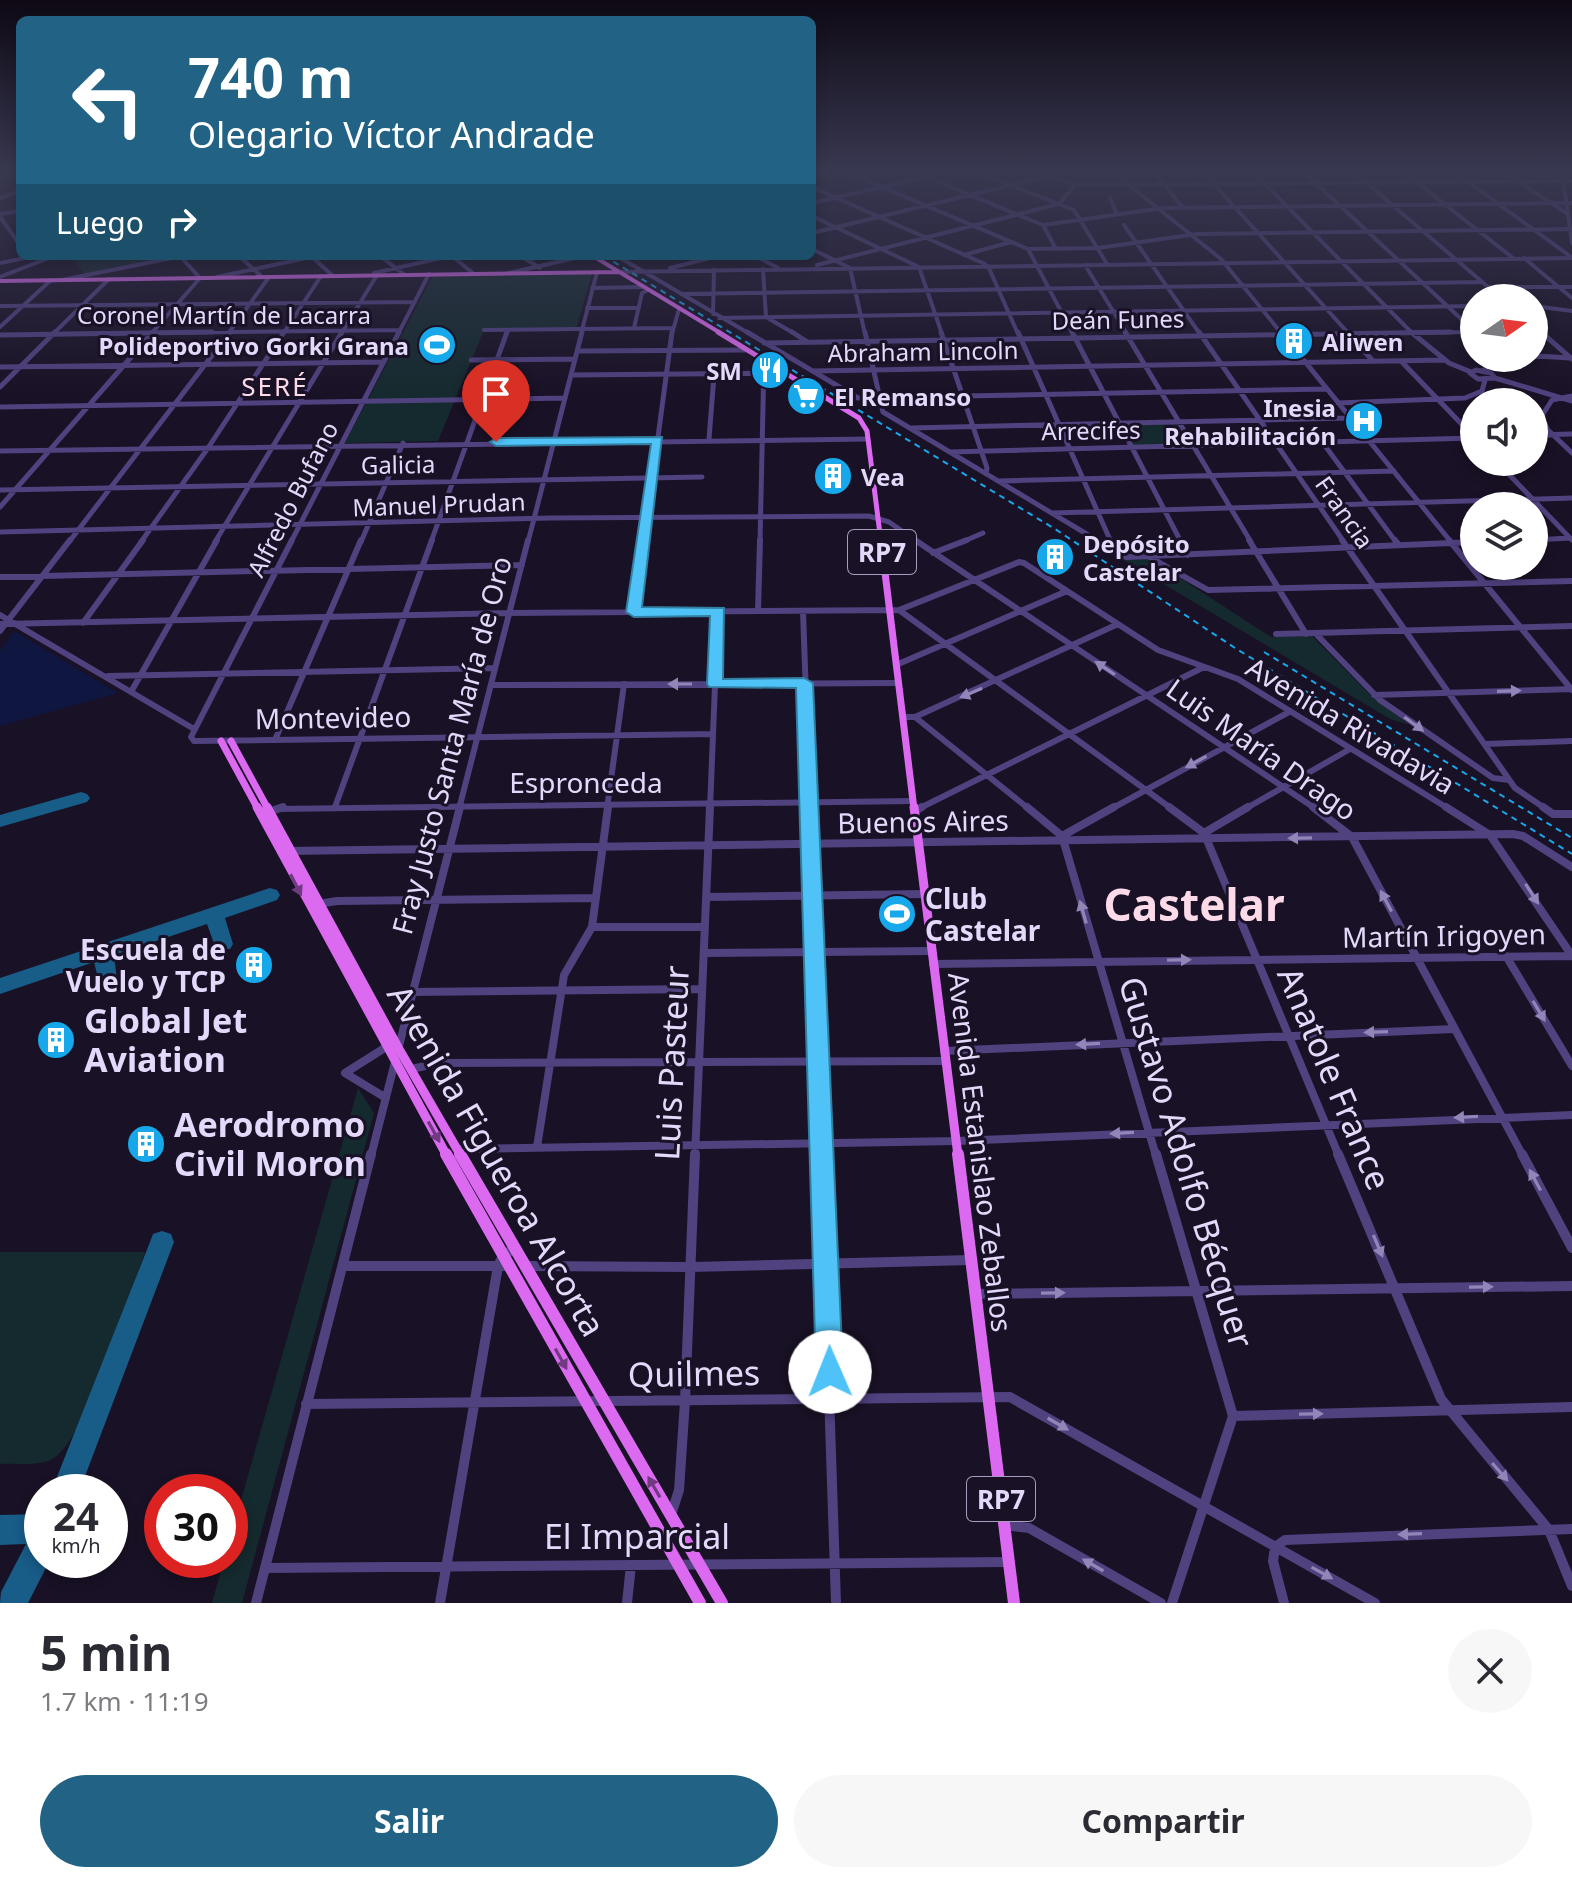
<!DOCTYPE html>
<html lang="es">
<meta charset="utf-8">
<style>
:root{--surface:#fff;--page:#f7f7f7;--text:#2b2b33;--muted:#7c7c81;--accent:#226385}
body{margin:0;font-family:"Noto Sans",sans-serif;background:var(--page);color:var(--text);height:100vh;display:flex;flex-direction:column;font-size:30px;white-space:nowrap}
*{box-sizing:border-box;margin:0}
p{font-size:26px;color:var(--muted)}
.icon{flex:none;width:44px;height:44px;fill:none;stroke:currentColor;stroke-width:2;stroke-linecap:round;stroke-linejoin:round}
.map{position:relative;height:1603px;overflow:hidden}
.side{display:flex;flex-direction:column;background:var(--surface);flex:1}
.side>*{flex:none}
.banner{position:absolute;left:16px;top:16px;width:800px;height:244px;border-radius:12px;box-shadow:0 4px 12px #0003;background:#226385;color:#fff;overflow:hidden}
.needle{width:52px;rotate:76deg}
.buttons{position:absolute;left:1460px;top:284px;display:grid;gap:16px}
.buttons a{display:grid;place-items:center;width:88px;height:88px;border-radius:50%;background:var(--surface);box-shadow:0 4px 12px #0003;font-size:40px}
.speed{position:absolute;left:24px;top:1474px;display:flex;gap:16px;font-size:40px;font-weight:700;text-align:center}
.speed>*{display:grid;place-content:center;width:104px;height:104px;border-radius:50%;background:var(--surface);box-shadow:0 4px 12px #0003;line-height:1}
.speed small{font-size:20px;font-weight:400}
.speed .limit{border:12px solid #d22;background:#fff;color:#111}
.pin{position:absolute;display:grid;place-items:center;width:68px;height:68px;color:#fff;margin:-82px -34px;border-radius:50% 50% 50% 0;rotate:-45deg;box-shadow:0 0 8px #0007}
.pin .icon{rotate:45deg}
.me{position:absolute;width:88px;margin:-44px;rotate:359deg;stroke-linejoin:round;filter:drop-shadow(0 0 6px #0008)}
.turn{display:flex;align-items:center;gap:28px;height:168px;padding:0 40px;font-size:36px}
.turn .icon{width:104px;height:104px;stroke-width:2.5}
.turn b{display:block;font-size:56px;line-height:68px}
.then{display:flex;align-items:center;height:76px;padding:0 40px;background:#0003;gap:16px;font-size:30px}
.round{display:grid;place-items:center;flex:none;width:84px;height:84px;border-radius:42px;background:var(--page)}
.summary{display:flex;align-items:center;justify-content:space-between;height:136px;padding:0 40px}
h1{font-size:48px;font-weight:700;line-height:60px}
.cta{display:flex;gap:16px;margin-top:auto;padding:16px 40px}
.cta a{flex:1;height:92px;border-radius:48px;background:var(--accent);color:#fff;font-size:32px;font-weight:700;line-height:92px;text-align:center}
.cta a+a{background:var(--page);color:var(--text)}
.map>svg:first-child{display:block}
</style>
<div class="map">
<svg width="1572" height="1603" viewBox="0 0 1572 1603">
<rect width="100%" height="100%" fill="#191125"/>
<path fill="#152a2e" d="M 70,256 L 171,256 L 85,274 Z
M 592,274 L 576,329 L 484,330 L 438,441 L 345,443 L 432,277 Z
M 1177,423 L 1190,444 L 1132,446 L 1120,424 Z
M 1120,558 L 1149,558 L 1271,637 L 1312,636 L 1372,697 L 1409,725 L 1390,719 Z
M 358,1088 L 374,1113 L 242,1603 L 212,1603 L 224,1560 L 230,1560 L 230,1539 Z
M 0,1252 L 145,1252 C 130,1293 86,1439 54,1458 C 40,1467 16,1463 0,1464 Z"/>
<path fill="#0f1640" d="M 14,631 L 118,693 L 0,726 L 0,651 Z"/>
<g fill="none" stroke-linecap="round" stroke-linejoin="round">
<path fill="#185c88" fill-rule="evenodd" d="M 81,792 L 87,794 L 90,798 L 87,802 L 0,827 L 0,815 Z
M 270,888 L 277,890 L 280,895 L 277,900 L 225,918 L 233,944 L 230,949 L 216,949 L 207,924 L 114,955 L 117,980 L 114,986 L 107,988 L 100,986 L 94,962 L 0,994 L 0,978 Z
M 162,1231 L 171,1234 L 174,1242 L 79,1492 L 51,1492 L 150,1242 L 153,1234 Z
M 42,1514 L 42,1560 L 50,1560 L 28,1603 L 0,1603 L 1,1592 L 26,1544 L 0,1545 L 0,1515 Z"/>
<path stroke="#50417f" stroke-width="4" d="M 849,173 L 1028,249 L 1073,334
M 916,173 L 1043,225 L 1056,249
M 980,173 L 1074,210 L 1107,264
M 1043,173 L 1075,185 L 1572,181
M 1114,173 L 1221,259 L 1282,334
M 1155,173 L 1183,208
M 1204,173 L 1349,334
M 1254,173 L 1413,334
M 1305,173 L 1474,331
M 1355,173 L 1501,298
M 1405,173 L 1513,258
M 1456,173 L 1570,256
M 1505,173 L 1568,214
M 1562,173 L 1572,243
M 812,176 L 826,173
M 812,187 L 985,264
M 0,198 L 20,191
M 1110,198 L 1117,214
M 812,203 L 943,173
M 0,214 L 20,211
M 812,216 L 919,267 L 942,334
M 0,217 L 20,245
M 1043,225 L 1163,208 L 1572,203
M 1124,225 L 1200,334
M 812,233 L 1061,173
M 812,249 L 850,268 L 865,334
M 1028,249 L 1098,248 L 1197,234 L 1572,229
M 964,255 L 1011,242
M 239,256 L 260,275 L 258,277
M 311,256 L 333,276
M 380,256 L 405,275
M 452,256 L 474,274
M 521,256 L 540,268
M 617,256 L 750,334
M 756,256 L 778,268
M 1524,258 L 1572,298
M 0,263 L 35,256
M 817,265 L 1059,204 L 1075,185
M 1085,265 L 1127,334
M 988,266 L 1018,334
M 670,268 L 718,256
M 763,269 L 766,317 L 795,334
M 619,272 L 1572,258
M 374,273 L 450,256
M 509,273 L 584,256
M 0,277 L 54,256
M 217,277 L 316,256
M 62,280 L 182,256
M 1489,287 L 1572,287
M 592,288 L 643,287
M 681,294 L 1482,282
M 0,306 L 415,302
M 1534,306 L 1572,311
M 587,308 L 639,308
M 713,314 L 714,270
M 719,318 L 1474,306
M 1534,326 L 1544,334
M 0,327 L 51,280
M 634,328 L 642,293 L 648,290
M 484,330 L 673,328
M 52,334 L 400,330
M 53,334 L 109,279
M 151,334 L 200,278 L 180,256
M 228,334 L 269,277
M 283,334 L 321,276
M 341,334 L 377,275
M 398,334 L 429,274
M 506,334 L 508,330
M 581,334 L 597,272
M 672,334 L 679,309
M 1322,334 L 1474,332"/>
<path stroke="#50417f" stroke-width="5" d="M 747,332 L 858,398 L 1326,389
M 792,332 L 806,341
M 865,332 L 883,412 L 1100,542
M 941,332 L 987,468 L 986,474
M 1018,332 L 1111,542
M 1072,332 L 1181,542
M 1125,332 L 1251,542
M 1199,332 L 1344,542
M 1281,332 L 1451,542
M 1347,332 L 1373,361
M 1411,332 L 1449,363 L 1471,372
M 1541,332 L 1572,359
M 0,335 L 212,332
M 764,343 L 1451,332
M 577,351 L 745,350
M 471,360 L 575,359
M 1401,361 L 1474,437
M 0,367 L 384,362
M 1476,370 L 1491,373 L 1495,378 L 1478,379 L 1470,373 Z
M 812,371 L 1445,360
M 1483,371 C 1505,350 1544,357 1572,358
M 571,375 L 783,373
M 1495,378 L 1572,401
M 0,387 L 55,332
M 1572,396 L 1552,400 L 1541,417 L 1548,430 L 1572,453
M 1338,403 L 1465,398 L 1482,391 L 1485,380
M 0,407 L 565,398
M 910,428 L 1350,418
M 1534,435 L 1572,434
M 709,439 L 714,375
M 1323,443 L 1396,542
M 0,451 L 868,439
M 949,452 L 1474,438
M 1497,462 L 1572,540
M 998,481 L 1394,471
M 0,490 L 702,477
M 0,507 L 153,332
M 1052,513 L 1572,498
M 0,532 L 550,518 L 869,516 L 889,522 L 918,542
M 1534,540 L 1570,538
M 69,542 L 230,332
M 141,542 L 208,448 L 284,332
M 215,542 L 342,332
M 291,542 L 399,332
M 361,542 L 403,443
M 431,542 L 507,332
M 528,542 L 582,332
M 644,542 L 672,332
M 760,542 L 764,361
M 962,542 L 983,533"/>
<path stroke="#50417f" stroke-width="6" d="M 292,540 L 191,737 L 194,741 L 713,734
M 915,540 L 1316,809
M 1097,540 L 1126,557 L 1474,542
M 1110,540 L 1111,549
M 1180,540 L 1188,555
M 1249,540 L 1306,634
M 1342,540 L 1515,788 L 1546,809
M 1395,540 L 1399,545
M 1449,540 L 1572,690
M 1534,540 L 1542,540
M 933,553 L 967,540
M 1151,558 L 1208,590 L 1572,581
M 0,577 L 522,565
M 899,610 L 1019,562 L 1024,563 L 1158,650 L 1238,679 L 1449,809
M 758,611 L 760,540
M 803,611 L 810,809
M 634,612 L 644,540
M 0,615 L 194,729
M 83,623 L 143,540
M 0,624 L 509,613 L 899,610 L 1172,809
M 0,631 L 70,540
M 1276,634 L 1572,626
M 1316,634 L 1380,700 L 1493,778 L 1509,780
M 896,665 L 1067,591
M 108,676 L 495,668
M 491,685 L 898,683
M 131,692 L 217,540
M 1374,695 L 1572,689
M 903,717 L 915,717 L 1029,809
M 915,717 L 1118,624
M 275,740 L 361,540
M 1485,744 L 1572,741
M 335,807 L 432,540
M 277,809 L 913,801
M 459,809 L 528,540
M 607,809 L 624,684
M 710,809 L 718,611
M 918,809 L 1204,667
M 1111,809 L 1289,712
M 1245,809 L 1350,749"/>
<path stroke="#50417f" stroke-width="8" d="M 810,807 L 821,1156
M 1027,807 L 1062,836 L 1156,1156
M 1169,807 L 1204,833 L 1339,1156
M 1313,807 L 1352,837 L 1523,1156
M 1446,807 L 1490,835 L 1572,956
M 1543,807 L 1553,814 L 1572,814
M 915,811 L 922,807
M 266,813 L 283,807
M 1204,833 L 1248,807
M 1062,836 L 1114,807
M 286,851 L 1513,834 L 1523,836 L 1572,867
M 706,897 L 925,894
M 318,904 L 337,901 L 595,898
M 592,927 L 704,927
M 704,953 L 932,951
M 1506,956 L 1572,1066
M 933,964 L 1572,956
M 411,992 L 701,989
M 944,1051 L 1454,1029
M 411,1069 L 440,1063 L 945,1061
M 345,1073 L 391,1044
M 345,1073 L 386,1098
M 537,1147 L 564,975 L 592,927 L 608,807
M 459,1149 L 957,1141 L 1572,1115
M 371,1156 L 460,807
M 695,1156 L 710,807"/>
<path stroke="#50417f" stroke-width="10" d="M 821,1154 L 836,1603
M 1156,1154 L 1233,1416 L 1172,1603
M 1338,1154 L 1441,1399 L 1549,1530 L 1572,1586
M 1522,1154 L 1572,1248
M 343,1266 L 509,1266
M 525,1266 L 690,1267 L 971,1260
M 975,1294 L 1572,1286
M 306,1404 L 1010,1397 L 1375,1603
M 1233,1416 L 1572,1407
M 671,1515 L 679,1490 L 685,1401 L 695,1154
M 1005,1525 L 1029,1528 L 1161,1603
M 265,1568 L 1009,1562
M 256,1603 L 371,1154
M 440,1603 L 498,1266 L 503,1256 L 514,1248
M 627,1603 L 631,1565
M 1284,1603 L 1273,1561 L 1275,1547 L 1285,1540 L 1572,1529"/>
<path stroke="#db6af1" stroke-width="4" d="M 593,256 L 722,334
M 0,281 L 619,272"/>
<path stroke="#db6af1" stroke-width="5" d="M 718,332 L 859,418 L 867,431 L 881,542"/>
<path stroke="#db6af1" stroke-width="7" d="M 881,540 L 914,809
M 221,741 L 258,809
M 231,741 L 268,809"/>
<path stroke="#db6af1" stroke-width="9" d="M 257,807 L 447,1156
M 267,807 L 399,1049 L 461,1156
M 914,807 L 958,1156"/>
<path stroke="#db6af1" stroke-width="12" d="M 446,1154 L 700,1603
M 460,1154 L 722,1603
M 958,1154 L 1014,1603"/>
<path stroke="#16a8ea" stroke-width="2" stroke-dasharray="6 5" stroke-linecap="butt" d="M 604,256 L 1055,529 L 1235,648 L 1572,854
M 1264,652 L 1572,838"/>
</g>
<defs><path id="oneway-solid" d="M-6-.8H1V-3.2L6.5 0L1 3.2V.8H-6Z" transform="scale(2)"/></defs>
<g fill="#9385b7">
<use href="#oneway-solid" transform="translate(1105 668) rotate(-146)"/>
<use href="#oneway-solid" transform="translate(680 684) rotate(180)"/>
<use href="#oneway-solid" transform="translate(1509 691) rotate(-2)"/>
<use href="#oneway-solid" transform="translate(971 693) rotate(157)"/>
<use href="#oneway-solid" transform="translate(1414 724) rotate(36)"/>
<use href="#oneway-solid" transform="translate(1196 762) rotate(151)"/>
<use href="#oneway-solid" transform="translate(1300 838) rotate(179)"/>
<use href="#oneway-solid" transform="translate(1532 894) rotate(57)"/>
<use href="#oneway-solid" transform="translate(1386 901) rotate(-118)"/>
<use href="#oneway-solid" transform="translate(1083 912) rotate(-106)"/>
<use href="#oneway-solid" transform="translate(1179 960) rotate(-1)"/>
<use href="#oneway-solid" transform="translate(1539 1011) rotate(59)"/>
<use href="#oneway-solid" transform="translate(1376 1032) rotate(178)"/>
<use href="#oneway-solid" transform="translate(1088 1044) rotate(177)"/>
<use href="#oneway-solid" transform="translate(1466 1117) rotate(177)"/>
<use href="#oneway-solid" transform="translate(1122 1133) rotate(177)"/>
<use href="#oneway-solid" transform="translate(1535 1180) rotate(-118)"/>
<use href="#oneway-solid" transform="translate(1378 1246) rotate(67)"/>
<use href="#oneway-solid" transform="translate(1481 1287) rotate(-1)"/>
<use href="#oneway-solid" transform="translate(1053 1293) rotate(-1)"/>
<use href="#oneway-solid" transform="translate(1311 1414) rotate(-1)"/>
<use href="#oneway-solid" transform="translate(1058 1424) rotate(30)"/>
<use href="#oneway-solid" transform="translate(1500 1472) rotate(49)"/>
<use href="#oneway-solid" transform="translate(1410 1534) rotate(178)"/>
<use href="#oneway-solid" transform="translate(1093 1565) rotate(-150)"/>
<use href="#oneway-solid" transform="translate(1322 1573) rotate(29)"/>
</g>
<g fill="#703981">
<use href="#oneway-solid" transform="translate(296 885) rotate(63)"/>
<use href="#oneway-solid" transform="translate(434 1132) rotate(61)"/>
<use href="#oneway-solid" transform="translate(561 1359) rotate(61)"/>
<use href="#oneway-solid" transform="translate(654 1487) rotate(-120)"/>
</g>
<linearGradient id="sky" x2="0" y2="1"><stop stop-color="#0e0914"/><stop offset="0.43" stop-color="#383851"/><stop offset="1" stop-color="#383851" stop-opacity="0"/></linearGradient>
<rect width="1572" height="398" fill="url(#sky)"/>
<path fill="#4fc3f7" stroke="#337fa1" stroke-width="2" d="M 662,437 L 642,607 L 724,608 L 723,679 L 804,678 L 813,683 L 843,1372 L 839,1382 L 830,1386 L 820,1382 L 816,1372 L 796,688 L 709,687 L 707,684 L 710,616 L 634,617 L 626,612 L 651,444 L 496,446 L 490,442 L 496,438 Z"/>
<defs>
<g id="building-disc" transform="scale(2)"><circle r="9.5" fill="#16a8ea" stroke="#191125"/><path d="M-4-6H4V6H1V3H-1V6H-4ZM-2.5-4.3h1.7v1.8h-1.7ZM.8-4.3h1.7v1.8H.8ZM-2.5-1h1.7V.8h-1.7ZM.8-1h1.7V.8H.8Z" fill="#fff"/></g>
<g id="stadium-disc" transform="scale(2)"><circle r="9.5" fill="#16a8ea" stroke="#191125"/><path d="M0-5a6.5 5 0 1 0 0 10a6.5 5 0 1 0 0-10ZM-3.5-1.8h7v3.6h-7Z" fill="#fff"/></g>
<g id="restaurant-disc" transform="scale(2)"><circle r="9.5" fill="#16a8ea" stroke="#191125"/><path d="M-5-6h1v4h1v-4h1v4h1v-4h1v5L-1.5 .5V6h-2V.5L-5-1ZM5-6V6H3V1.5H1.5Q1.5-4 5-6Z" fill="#fff"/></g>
<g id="supermarket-disc" transform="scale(2)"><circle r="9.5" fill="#16a8ea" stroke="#191125"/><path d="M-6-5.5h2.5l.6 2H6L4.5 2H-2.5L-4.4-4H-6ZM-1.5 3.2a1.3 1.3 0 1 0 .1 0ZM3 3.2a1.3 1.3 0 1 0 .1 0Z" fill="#fff"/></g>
<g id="hospital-disc" transform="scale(2)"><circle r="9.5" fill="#16a8ea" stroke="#191125"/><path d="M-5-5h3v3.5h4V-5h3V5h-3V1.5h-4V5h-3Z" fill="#fff"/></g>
</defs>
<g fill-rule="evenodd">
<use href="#building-disc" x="1294" y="341"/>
<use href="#stadium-disc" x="437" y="345"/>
<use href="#restaurant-disc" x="770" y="370"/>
<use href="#supermarket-disc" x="806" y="396"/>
<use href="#hospital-disc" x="1364" y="421"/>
<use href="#building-disc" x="833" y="476"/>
<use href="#building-disc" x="1055" y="557"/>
<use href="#stadium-disc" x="897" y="914"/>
<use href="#building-disc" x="254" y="965"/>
<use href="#building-disc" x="56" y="1040"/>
<use href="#building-disc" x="146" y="1144"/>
</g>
<g text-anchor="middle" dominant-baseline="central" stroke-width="6" stroke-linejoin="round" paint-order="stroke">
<g font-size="24" fill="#e4d8fb" stroke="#191125">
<text x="224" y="314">Coronel Martín de Lacarra</text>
<text transform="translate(1118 319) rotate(-1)">Deán Funes</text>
<text transform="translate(923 351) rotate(-1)">Abraham Lincoln</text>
<text transform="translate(1091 430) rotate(-1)">Arrecifes</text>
<text transform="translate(398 464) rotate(-1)">Galicia</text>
<text transform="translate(292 499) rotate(-63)">Alfredo Bufano</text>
<text transform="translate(439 504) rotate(-2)">Manuel Prudan</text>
<text transform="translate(1345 512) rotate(55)">Francia</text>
</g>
<g font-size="24" font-weight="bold" fill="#e4d8fb" stroke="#191125" text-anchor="start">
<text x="1322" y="341">Aliwen</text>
<text x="409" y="345" text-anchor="end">Polideportivo Gorki Grana</text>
<text x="742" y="370" text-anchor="end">SM</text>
<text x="834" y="396">El Remanso</text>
<text x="1336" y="407" text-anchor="end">Inesia<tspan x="1336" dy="28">Rehabilitación</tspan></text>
<text x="861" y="476">Vea</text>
<text x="1083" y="543">Depósito<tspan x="1083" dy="28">Castelar</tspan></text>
</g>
<g font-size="26" letter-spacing="2" fill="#fcdae8" stroke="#191125">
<text x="275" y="386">SERÉ</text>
</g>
<g fill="#191125" stroke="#a79cbb" stroke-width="2">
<rect x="848" y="530" width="68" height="44" rx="6"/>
<rect x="967" y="1477" width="68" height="44" rx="6"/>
</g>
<g font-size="26" font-weight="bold" fill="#e4d8fb">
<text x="882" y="552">RP7</text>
<text x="1001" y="1499">RP7</text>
</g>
<g font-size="28" fill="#e4d8fb" stroke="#191125">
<text transform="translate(333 717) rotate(-1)">Montevideo</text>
<text transform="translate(1351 725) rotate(31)">Avenida Rivadavia</text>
<text transform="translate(451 745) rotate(-75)">Fray Justo Santa María de Oro</text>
<text transform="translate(1262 749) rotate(35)">Luis María Drago</text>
<text x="586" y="782">Espronceda</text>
<text transform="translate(923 821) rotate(-1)">Buenos Aires</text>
<text transform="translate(1444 935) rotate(-1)">Martín Irigoyen</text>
<text transform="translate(981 1152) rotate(83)">Avenida Estanislao Zeballos</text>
</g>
<g font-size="28" font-weight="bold" fill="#e4d8fb" stroke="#191125" text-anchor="start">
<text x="925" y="898">Club<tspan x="925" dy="32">Castelar</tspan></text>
<text x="226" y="949" text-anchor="end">Escuela de<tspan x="226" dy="32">Vuelo y TCP</tspan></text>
</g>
<g font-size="34" font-weight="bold" fill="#e4d8fb" stroke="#191125" text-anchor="start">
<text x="84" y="1020">Global Jet<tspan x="84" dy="39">Aviation</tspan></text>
<text x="174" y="1124">Aerodromo<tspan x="174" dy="39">Civil Moron</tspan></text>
</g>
<g font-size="34" fill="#e4d8fb" stroke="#191125">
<text transform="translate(671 1063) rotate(-87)">Luis Pasteur</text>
<text transform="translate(1335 1078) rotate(67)">Anatole France</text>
<text transform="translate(497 1160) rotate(60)">Avenida Figueroa Alcorta</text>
<text transform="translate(1187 1162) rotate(73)">Gustavo Adolfo Bécquer</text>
<text transform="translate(694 1373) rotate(-1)">Quilmes</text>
<text x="637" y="1536">El Imparcial</text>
</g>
<g font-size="44" font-weight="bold" fill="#fcdae8" stroke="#191125">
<text x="1194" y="904">Castelar</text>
</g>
</g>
</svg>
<div class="buttons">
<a><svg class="needle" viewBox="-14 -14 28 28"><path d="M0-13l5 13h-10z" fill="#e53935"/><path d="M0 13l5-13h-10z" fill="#7c7c81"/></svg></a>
<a><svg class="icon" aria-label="sound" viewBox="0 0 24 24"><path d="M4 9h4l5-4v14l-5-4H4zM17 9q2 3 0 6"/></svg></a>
<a><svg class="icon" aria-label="layers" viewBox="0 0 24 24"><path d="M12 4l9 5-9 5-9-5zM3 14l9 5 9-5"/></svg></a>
</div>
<div class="speed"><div>24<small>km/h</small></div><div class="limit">30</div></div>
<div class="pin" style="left:496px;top:442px;background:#d93025"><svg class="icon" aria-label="arrive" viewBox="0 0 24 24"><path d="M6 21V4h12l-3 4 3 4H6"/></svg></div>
<svg class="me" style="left:830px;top:1372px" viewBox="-20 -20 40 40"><circle r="19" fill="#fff"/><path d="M0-13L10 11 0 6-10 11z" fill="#4fc3f7"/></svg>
<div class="banner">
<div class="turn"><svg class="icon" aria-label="left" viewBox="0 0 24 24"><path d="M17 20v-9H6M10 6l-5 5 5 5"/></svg><div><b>740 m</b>Olegario Víctor Andrade</div></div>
<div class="then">Luego<svg class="icon" aria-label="right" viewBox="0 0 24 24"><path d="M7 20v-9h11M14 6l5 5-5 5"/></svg></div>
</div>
</div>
<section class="side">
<div class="summary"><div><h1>5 min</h1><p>1.7 km · 11:19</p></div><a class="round"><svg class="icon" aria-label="close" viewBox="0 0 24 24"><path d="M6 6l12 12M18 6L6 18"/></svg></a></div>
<div class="cta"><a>Salir</a><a>Compartir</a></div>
</section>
